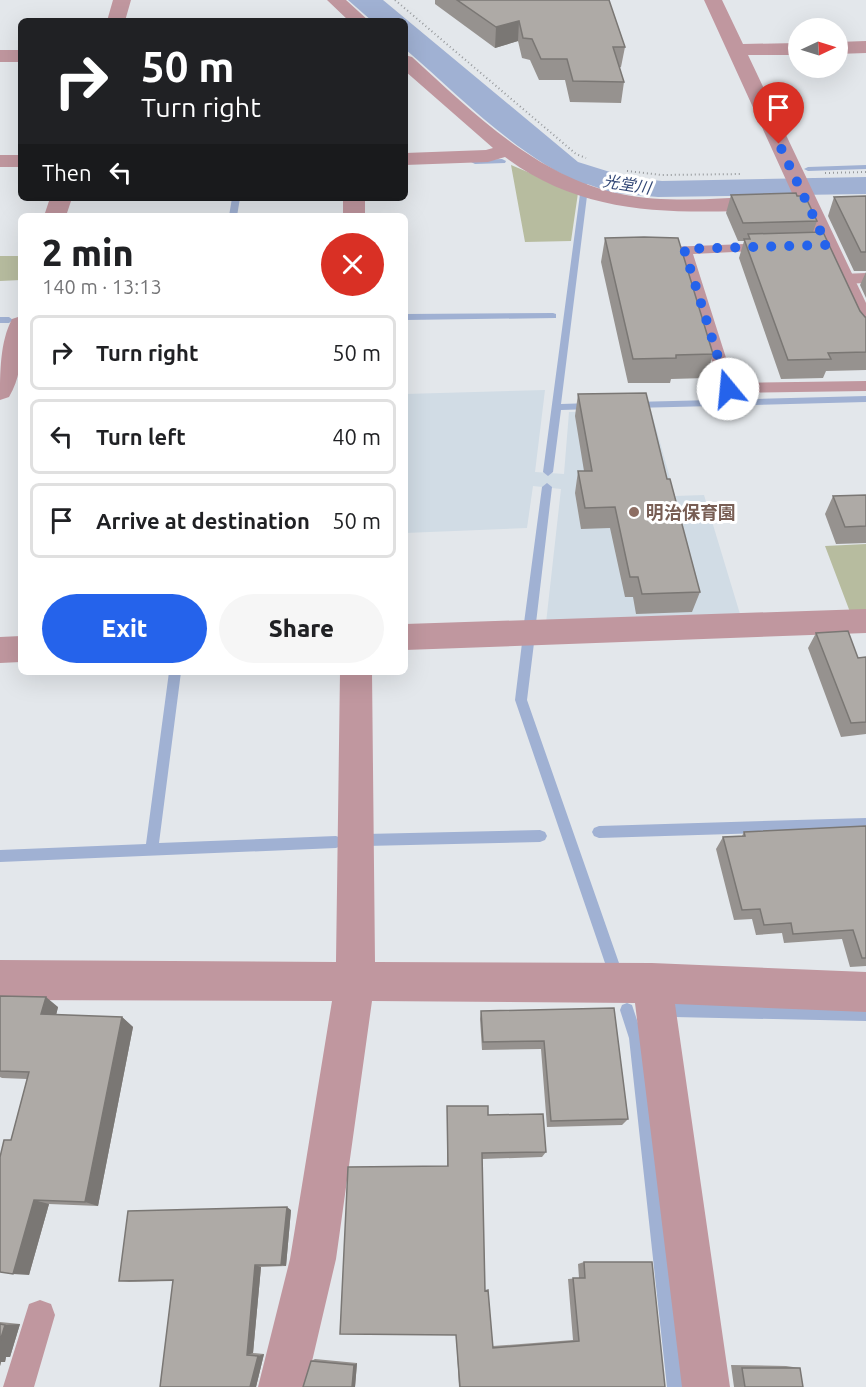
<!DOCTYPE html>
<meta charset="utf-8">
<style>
:root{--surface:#fff;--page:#f6f6f6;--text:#202124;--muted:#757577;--line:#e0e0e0;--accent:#2563eb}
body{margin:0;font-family:Ubuntu,"Noto Sans JP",sans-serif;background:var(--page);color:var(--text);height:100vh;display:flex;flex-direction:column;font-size:22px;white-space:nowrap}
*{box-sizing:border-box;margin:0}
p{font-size:20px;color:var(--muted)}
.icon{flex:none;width:33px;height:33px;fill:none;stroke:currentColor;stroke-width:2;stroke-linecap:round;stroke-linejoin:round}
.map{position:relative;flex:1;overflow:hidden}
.side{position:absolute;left:18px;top:213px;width:390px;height:462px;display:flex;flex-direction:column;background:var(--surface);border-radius:9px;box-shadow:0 6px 24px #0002}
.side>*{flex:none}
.hud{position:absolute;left:18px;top:18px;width:390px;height:183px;border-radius:9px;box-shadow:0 6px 24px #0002;background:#202124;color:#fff;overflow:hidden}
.needle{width:39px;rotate:86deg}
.fabs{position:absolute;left:788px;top:18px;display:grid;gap:12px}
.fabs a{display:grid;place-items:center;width:60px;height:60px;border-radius:50%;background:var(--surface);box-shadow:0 6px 24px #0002;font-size:30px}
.pin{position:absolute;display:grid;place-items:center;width:51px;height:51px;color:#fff;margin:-62px -26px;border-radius:50% 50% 50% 0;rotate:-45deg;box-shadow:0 0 6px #0007}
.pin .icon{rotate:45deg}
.me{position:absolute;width:66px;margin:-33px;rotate:343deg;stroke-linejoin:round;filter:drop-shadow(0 0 4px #0008)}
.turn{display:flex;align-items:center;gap:21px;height:126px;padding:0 24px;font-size:27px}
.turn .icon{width:78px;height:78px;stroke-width:2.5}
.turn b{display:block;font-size:42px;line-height:51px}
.then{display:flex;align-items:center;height:57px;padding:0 24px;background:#0003;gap:12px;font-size:22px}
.round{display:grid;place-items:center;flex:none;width:63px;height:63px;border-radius:32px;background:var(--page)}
.headline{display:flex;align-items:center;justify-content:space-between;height:102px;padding:0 24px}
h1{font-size:36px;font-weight:800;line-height:45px}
.action{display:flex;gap:12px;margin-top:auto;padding:12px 24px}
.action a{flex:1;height:69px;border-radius:36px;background:var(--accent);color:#fff;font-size:24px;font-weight:800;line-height:69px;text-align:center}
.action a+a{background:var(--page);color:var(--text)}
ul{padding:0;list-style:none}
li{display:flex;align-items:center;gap:18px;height:75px;margin:0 12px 9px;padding:0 12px;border:3px solid var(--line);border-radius:9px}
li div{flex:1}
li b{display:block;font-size:22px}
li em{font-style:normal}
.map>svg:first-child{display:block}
</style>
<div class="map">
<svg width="866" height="1387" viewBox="0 0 866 1387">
<rect width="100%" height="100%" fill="#e3e7eb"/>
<path fill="#d1dce5" d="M 545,390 L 535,472 L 564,474 L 569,412 L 651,410 L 675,496 L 704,495 L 740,614 L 546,623 L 561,489 L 533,486 L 527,528 L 405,533 L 405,394 Z"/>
<path fill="#b7bc9f" d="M 511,165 L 578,193 L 571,241 L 525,242 Z
M 0,256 L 21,256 L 21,280 L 0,281 Z
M 866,544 L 866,611 L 850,612 L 825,546 Z"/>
<path fill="#a0b1d3" d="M 348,0 L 383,0 L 578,162 L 626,177 L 662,181 L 866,177 L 866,194 L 658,197 L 613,193 L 587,184 L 586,186 C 516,156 462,98 405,49 L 405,21 L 372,21 Z"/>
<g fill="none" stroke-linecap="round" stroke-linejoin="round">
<path fill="#a0b1d3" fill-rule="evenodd" d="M 502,159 L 506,161 L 505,163 L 475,164 L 471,162 L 475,160 Z
M 866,165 L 866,169 L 808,171 L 804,169 L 808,167 Z
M 580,194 L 587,196 L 561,404 L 592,403 L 597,406 L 592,409 L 561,410 L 553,472 L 548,476 L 543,472 Z
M 232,198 L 240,198 L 237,216 L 229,216 Z
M 553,313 L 556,314 L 556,318 L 405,320 L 405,314 Z
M 0,317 L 9,317 L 13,320 L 9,323 L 0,323 Z
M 866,396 L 866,402 L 633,408 L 628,405 L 633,402 Z
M 547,483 L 552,487 L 536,623 L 530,628 L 524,623 L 542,487 Z
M 528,638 L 532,640 L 534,643 L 527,700 L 619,963 L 617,968 L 612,970 L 607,968 L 605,963 L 515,700 L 522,643 L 524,640 Z
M 169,672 L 181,672 L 159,843 L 336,836 L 341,838 L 343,842 L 341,846 L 336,848 L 0,862 L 0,850 L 146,844 Z
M 866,818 L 866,830 L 599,838 L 594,836 L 592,832 L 594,828 L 599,826 Z
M 540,830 L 545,832 L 547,836 L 545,840 L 540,842 L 365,846 L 360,844 L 358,840 L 360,836 L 365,834 Z
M 627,1003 L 632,1005 L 643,1038 L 685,1387 L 667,1387 L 629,1038 L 620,1010 L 622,1005 Z
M 674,1003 L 866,1007 L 866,1021 L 674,1017 L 669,1015 L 667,1010 L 669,1005 Z"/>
<path stroke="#979a9d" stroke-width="2" stroke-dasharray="1 3" stroke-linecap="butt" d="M 395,0 L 576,154 L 586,158
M 627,171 L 662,175 L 742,174
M 825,173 L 866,172"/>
<path fill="#c0979f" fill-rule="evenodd" d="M 770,243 L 777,247 L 775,250 L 693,254 L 734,383 L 866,381 L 866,391 L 722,393 L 678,254 L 668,253 L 666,250 L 668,247 Z
M 866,273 L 866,283 L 842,284 L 834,279 L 842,274 Z
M 40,1300 L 51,1304 L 55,1315 L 34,1387 L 3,1387 L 29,1304 Z"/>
<path fill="#c0979f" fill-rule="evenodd" d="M 113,0 L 131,0 L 125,21 L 107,21 Z
M 327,0 L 346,0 L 369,21 L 349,21 Z
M 704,0 L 722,0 L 743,44 L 798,43 L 798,55 L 748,55 L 866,303 L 866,337 L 857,334 L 854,329 Z
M 866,41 L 866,53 L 837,54 L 837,42 Z
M 0,50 L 21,50 L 21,62 L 0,62 Z
M 405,55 L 412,57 C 473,112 536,177 621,194 C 670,204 722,198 772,196 L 780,198 L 783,203 L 780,208 L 772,210 C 676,213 587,218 505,157 L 488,162 L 405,165 L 405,153 L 486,150 L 493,148 L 405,71 Z
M 0,155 L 21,155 L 21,167 L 0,167 Z
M 50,198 L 72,198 L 66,216 L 44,216 Z
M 343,198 L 365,198 L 365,216 L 343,216 Z
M 21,316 C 21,344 24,373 9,397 L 0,400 C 0,372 0,342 12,319 Z
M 866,609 L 866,633 L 405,650 L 405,624 Z
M 21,636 L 21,662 L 0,663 L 0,637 Z
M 340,672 L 372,672 L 375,962 L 652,963 L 866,972 L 866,1012 L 675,1004 L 730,1387 L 682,1387 L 635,1003 L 372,1001 L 336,1259 L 306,1387 L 258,1387 L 290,1259 L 332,1001 L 0,1000 L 0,960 L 336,962 Z"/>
</g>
<path fill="#96928f" d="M 435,0 L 609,0 L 625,47 L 621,67 L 619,68 L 624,82 L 621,103 L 570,102 L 565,80 L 539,80 L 530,60 L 522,58 L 518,41 L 495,48 L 435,4 Z
M 731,195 L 797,196 L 817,221 L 813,232 L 860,311 L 865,317 L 866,317 L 866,370 L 826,371 L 823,378 L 781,379 L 739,258 L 744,241 L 738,241 L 726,213 Z
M 866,196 L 866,271 L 854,271 L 828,216 L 834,197 Z
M 605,238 L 713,354 L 706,378 L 671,379 L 670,383 L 628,383 L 601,262 Z
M 866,272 L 866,298 L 860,285 Z
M 578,394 L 667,479 L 700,592 L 692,612 L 636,614 L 633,597 L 625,597 L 610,528 L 581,529 L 575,493 L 578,471 L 584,471 L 575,416 Z
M 866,495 L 866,543 L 836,544 L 825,514 L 833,496 Z
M 816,633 L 858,658 L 866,657 L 866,734 L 841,737 L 808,648 Z
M 866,826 L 866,966 L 850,967 L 842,939 L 784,943 L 782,933 L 756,935 L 752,919 L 734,920 L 716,849 L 723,837 L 742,836 L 744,832 Z
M 0,996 L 58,1007 L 56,1015 L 122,1017 L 133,1027 L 98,1206 L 49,1204 L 29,1275 L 11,1140 L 27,1079 L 2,1078 L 0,1077 Z
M 614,1008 L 628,1119 L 622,1125 L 547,1127 L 541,1049 L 482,1050 L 480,1019 L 481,1011 Z
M 447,1106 L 488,1115 L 546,1152 L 542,1157 L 482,1159 L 485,1291 L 493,1346 L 573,1340 L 568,1279 L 579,1278 L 578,1264 L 584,1262 L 665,1387 L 459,1387 L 447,1166 Z
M 291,1210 L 286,1266 L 261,1267 L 253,1353 L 264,1354 L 256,1387 L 160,1387 L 173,1281 L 129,1282 L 119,1281 Z
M 0,1322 L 20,1324 L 10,1357 L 6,1357 L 5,1362 L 1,1362 L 0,1366 Z
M 315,1359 L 357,1363 L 355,1387 L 303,1387 L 311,1361 Z
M 731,1365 L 786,1366 L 800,1368 L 803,1387 L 734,1387 Z"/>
<path fill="#7a7774" d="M 519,21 L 518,41 L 495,48 L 496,27 Z
M 46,997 L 58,1007 L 54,1024 L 41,1014 Z
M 122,1017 L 133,1027 L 98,1206 L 85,1202 Z
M 34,1200 L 49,1204 L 29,1275 L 13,1274 Z
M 287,1207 L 291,1210 L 286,1266 L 281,1265 Z
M 255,1265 L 261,1267 L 253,1353 L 247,1355 Z
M 20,1324 L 10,1357 L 6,1357 L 5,1362 L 1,1362 L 0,1366 L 0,1341 L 5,1325 Z
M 264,1354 L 256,1387 L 250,1387 L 258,1356 Z
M 357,1363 L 355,1387 L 352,1387 L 354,1365 Z"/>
<path fill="#aeaaa6" stroke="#7a7774" stroke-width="1.5" d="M 457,0 L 609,0 L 625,47 L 613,47 L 624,82 L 573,81 L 567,59 L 541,59 L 532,39 L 523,38 L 519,21 L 496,27 Z
M 796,193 L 797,196 L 805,196 L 817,221 L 743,223 L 731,195 Z
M 866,196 L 866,252 L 861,252 L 834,197 Z
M 823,232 L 860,311 L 865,317 L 866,317 L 866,352 L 828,353 L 831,359 L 788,360 L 744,239 L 750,239 L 748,234 Z
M 644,237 L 678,238 L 713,354 L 676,355 L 676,358 L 633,359 L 605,238 Z
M 646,393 L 667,479 L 670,479 L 700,592 L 642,594 L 638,577 L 630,577 L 615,507 L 585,508 L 578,471 L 592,471 L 578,394 Z
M 866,495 L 866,526 L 845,527 L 833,496 Z
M 848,631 L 858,658 L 866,657 L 866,722 L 851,723 L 816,633 Z
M 866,826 L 866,958 L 862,958 L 853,930 L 793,934 L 791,923 L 764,925 L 760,909 L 742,910 L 723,837 L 745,836 L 744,832 Z
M 0,996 L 46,997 L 41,1014 L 122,1017 L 85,1202 L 34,1200 L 13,1274 L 0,1272 L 0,1157 L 4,1140 L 11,1140 L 29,1072 L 0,1071 Z
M 614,1008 L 628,1119 L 551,1121 L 544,1041 L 483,1042 L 481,1011 Z
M 447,1106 L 488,1106 L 488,1115 L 543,1114 L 546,1152 L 482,1153 L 485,1291 L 488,1290 L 493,1348 L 579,1341 L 573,1278 L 585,1278 L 584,1262 L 652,1262 L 665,1387 L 460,1387 L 456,1335 L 340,1334 L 348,1167 L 448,1166 Z
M 287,1207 L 281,1265 L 255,1265 L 247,1355 L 258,1356 L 250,1387 L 160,1387 L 173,1280 L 119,1281 L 128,1211 Z
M 0,1324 L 5,1325 L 0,1341 Z
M 311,1361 L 354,1365 L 352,1387 L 303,1387 Z
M 742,1368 L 800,1368 L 803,1387 L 745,1387 Z"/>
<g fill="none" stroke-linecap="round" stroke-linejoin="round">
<path stroke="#2563eb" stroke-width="10" stroke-dasharray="0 18" d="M 728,389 L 684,249 L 827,245 L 779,144"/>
</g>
<circle fill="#8d6e63" stroke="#fff" stroke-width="2" cx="634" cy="512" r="6"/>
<g text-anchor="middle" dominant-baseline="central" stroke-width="6" stroke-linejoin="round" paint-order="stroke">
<g font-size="16" font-style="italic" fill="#324776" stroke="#fff">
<text transform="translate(627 184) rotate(9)">光堂川</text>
</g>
<g font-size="18" font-weight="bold" fill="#785e54" stroke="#fff" text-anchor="start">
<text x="646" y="512">明治保育園</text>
</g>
</g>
</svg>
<div class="fabs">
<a><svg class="needle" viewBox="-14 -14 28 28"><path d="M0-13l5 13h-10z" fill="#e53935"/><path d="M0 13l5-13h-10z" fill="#757577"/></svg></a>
</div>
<div class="pin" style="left:779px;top:144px;background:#d93025"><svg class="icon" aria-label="arrive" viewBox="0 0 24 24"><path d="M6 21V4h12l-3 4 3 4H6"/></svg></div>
<svg class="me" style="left:728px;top:389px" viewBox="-20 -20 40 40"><circle r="19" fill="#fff"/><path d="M0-13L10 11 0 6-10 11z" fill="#2563eb"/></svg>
<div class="hud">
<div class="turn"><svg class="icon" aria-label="right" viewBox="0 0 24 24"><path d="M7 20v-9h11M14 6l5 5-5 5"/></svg><div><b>50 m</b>Turn right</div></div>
<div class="then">Then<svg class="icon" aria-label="left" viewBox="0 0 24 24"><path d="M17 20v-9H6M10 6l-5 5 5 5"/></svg></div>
</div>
<section class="side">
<div class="headline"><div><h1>2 min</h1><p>140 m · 13:13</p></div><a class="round" style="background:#d93025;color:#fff"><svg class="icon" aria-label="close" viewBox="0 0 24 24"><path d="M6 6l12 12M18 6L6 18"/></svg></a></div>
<ul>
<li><svg class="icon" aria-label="right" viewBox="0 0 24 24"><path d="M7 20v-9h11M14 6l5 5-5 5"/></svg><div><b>Turn right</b></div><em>50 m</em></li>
<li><svg class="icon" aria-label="left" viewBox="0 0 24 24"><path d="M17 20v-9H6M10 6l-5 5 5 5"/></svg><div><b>Turn left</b></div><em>40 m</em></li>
<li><svg class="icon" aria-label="arrive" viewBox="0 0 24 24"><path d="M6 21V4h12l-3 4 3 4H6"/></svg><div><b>Arrive at destination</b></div><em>50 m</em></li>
</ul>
<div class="action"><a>Exit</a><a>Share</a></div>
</section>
</div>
